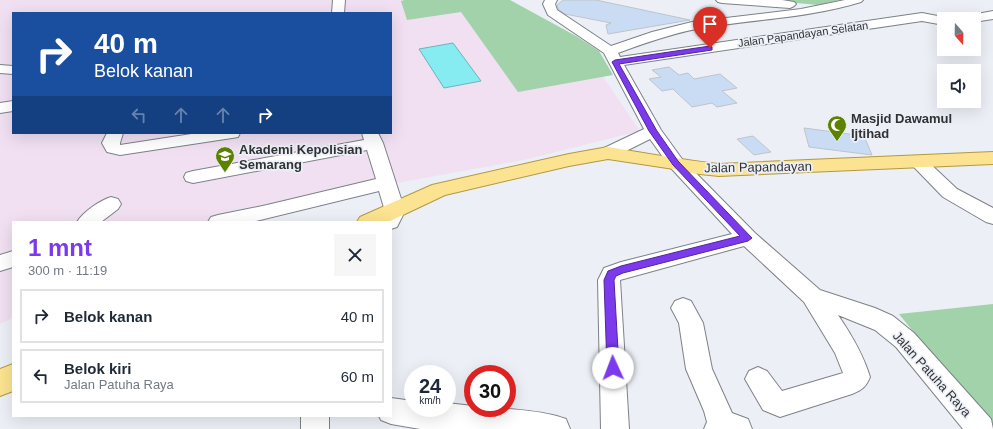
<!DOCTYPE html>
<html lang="id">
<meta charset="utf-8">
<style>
:root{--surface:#fff;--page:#f6f6f7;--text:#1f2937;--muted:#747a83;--line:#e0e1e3;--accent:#7c3aed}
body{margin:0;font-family:Arial,sans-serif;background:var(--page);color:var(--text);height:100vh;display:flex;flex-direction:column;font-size:15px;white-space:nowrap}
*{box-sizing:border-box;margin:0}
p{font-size:13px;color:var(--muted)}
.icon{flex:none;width:22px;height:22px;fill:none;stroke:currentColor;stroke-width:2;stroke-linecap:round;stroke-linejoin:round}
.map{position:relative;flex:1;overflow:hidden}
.side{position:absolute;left:12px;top:221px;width:380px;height:196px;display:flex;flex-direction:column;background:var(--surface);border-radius:0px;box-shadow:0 4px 16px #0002}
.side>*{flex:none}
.banner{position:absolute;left:12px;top:12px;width:380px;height:122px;border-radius:0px;box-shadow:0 4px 16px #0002;background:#1a4fa0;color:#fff;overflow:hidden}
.needle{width:26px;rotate:160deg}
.controls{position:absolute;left:937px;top:12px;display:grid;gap:8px}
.controls a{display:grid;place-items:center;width:44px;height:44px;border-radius:0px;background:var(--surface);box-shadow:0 4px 16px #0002;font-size:20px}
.speed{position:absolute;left:404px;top:365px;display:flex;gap:8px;font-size:20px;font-weight:700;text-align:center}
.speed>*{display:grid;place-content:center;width:52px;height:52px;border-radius:50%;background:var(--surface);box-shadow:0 4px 16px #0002;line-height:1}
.speed small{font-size:10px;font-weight:400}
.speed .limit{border:6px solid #d22;background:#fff;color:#111}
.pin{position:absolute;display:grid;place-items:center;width:34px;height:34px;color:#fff;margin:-41px -17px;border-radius:50% 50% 50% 0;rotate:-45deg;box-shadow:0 0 4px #0007}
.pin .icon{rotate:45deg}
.me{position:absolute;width:44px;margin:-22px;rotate:358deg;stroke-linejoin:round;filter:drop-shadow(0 0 3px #0008)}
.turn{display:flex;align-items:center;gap:14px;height:84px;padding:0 16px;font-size:18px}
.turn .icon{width:52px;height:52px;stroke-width:2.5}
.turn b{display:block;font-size:28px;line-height:34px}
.lanes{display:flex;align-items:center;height:38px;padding:0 16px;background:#0003;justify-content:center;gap:20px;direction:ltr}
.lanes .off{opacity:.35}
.round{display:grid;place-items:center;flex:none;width:42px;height:42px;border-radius:0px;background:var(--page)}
.head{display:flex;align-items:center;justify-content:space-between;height:68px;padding:0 16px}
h1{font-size:24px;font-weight:700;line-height:30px;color:var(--accent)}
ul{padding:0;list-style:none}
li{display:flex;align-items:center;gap:12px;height:54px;margin:0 8px 6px;padding:0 8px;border:2px solid var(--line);border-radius:0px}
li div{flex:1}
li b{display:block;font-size:15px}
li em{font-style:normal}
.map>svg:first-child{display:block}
</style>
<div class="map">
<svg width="993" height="429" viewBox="0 0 993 429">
<rect width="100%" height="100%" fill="#ecf0f6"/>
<path fill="#f0e0f2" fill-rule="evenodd" d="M 0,0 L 501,0 L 589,56 L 640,131 L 524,160 L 375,187 L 259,222 L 13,222 L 13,318 L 0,324 ZM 13,13 L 391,13 L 391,133 L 13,133 Z"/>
<path fill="#a1d2a9" d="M 405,0 L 510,0 L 576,36 L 599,51 L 613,75 L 518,92 L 461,12 L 407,20 L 401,1 Z
M 764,0 L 840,0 L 818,5 Z
M 993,304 L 993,429 L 992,429 L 899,314 Z"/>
<path fill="#87ecf1" stroke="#6db4b9" d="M 453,43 L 481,81 L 444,88 L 419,49 Z"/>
<path fill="#cadcf4" stroke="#bfc4ca" d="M 563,0 L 596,0 L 690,20 L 608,34 L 606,25 L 611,23 L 565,14 L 558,9 L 557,5 Z
M 669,67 L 679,75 L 688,73 L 694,79 L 720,74 L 737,88 L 722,91 L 737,103 L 717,107 L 712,103 L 692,107 L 673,89 L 662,91 L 649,79 L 661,77 L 652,70 Z
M 804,128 L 864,136 L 872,155 L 809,147 Z
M 753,136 L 771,152 L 754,155 L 737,139 Z"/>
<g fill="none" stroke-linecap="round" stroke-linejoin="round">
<g stroke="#7d8287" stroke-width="2">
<path id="minor" d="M 333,0 L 345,0 L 344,13 L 332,13 Z
M 545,0 L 557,0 L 555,4 L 557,10 L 611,46 L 652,32 L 692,22 L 801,9 L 845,0 L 863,0 L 861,2 C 809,18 756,19 702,28 C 673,33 645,43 618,53 L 620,57 L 922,13 L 948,18 L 944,19 L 944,25 L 922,21 L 624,65 L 661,130 L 682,159 L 755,233 L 820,290 L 875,308 L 893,316 L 914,333 L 991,419 L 993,429 L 963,429 L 896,347 L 875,330 L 838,315 C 851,334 863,354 870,377 C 866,387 862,390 852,394 L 780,417 L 763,410 L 745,379 L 749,371 L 758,367 L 767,371 L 782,391 L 843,373 L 835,353 L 804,302 L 744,246 L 620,280 L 629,429 L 601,429 L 598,280 L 604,268 L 621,262 L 732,234 L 670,167 L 650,139 L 614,157 L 608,158 L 602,157 L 599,153 L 602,149 L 644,129 L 604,53 L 548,15 L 543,4 Z
M 716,0 L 782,0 L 794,2 L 796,4 L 794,6 L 790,8 L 722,3 L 718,2 Z
M 993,11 L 993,19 L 974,22 L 974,19 L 964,19 L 966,16 Z
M 0,65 L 13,66 L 13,74 L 0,73 Z
M 13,101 L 13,111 L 0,113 L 0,103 Z
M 107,133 L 123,133 L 120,143 L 120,145 L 198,133 L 240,133 L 238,137 L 232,138 L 120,155 L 107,152 L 102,143 Z
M 362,133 L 378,133 L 383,143 L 405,211 L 397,227 L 391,229 L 391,222 L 380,222 L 385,211 L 379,191 L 252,222 L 208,222 L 211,217 L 218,215 L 267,205 L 376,179 L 367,150 L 193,183 L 186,181 L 184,177 L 186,173 L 193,171 L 364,140 Z
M 918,157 L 924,158 L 957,189 L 993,208 L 993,224 L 986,222 L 943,197 L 909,162 L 912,158 Z
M 111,197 L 118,199 L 121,204 L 118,209 L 101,222 L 77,222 C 83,212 99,201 111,197 Z
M 13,251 L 13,267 L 0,271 L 0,255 Z
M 683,298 L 691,301 L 703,323 L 712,369 L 732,413 L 748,419 L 752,429 L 704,429 L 707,422 L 704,411 L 686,369 L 679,323 L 671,308 L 675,301 Z
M 391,398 L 413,401 L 413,408 L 447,408 L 447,403 L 473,406 L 473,408 C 499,408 543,410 566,419 L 570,429 L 420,429 L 391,424 L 381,420 L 379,416 L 391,416 Z
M 301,416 L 329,416 L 329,429 L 301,429 Z"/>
</g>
<g stroke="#b29941" stroke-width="2">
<path id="major" d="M 608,147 C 645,153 682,160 719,164 L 993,152 L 993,164 L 719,176 L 690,173 L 674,169 L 608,159 L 569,166 L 445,195 L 388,222 L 357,222 L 360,217 L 432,185 L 569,154 Z
M 13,364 L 13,391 L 0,396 L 0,369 Z"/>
</g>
<use href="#minor" fill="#fff" fill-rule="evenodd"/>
<use href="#major" fill="#fbe391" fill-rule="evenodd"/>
</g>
<path fill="#7c3aed" stroke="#51269a" d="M 710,46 L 712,47 L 712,50 L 619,64 L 657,131 L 678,161 L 752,238 L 748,241 L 623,273 L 616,276 L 614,280 L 619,368 L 617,372 L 613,373 L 609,372 L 607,368 L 604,280 L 608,271 L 621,266 L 740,236 L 673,165 L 649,131 L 612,62 L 615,60 Z"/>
<defs>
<g id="mosque-pin" transform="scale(1)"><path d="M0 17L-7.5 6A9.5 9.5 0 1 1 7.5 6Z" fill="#5d8200" stroke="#ecf0f6"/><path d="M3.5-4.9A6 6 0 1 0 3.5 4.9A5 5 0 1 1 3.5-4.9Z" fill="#fff"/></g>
<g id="university-pin" transform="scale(1)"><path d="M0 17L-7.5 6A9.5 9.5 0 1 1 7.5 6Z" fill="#5d8200" stroke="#ecf0f6"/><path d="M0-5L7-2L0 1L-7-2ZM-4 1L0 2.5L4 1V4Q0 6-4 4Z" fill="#fff"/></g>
</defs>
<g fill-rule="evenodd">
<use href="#mosque-pin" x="837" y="125"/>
<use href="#university-pin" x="225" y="156"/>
</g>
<g text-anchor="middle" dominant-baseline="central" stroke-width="3.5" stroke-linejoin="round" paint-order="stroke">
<g font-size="11" fill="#313235" stroke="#ecf0f6">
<text transform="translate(803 34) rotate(-8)">Jalan Papandayan Selatan</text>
</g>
<g font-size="13" font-weight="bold" fill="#313235" stroke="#ecf0f6" text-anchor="start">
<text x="851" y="118">Masjid Dawamul<tspan x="851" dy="15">Ijtihad</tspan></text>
<text x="239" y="149">Akademi Kepolisian<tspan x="239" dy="15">Semarang</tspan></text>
</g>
<g font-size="13" fill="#313235" stroke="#ecf0f6">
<text transform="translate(758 167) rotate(-1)">Jalan Papandayan</text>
<text transform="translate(932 374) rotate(48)">Jalan Patuha Raya</text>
</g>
</g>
</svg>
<div class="controls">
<a><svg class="needle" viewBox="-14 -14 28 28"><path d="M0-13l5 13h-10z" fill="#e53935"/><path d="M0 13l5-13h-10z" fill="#747a83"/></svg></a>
<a><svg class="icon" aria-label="sound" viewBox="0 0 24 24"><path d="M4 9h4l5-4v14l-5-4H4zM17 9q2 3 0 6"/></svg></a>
</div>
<div class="speed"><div>24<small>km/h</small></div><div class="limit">30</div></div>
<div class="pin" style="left:710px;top:48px;background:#d93025"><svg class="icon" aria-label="arrive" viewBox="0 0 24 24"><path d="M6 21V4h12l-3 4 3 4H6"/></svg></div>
<svg class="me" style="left:613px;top:368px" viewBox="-20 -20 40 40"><circle r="19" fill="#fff"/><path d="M0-13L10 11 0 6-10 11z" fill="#7c3aed"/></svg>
<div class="banner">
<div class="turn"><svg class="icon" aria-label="right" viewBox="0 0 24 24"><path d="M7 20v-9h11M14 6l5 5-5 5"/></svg><div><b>40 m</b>Belok kanan</div></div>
<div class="lanes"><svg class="icon off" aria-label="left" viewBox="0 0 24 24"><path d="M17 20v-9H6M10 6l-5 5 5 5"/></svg><svg class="icon off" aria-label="ahead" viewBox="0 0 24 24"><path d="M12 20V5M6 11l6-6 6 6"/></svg><svg class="icon off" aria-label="ahead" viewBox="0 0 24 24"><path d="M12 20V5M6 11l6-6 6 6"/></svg><svg class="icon" aria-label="right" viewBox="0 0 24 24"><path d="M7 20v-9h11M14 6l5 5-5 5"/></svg></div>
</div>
<section class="side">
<div class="head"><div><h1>1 mnt</h1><p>300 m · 11:19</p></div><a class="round"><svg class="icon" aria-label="close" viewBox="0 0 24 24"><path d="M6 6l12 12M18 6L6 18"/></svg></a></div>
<ul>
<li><svg class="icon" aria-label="right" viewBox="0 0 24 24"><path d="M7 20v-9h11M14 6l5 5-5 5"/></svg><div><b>Belok kanan</b></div><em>40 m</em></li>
<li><svg class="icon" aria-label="left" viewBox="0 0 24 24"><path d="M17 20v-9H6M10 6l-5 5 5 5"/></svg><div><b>Belok kiri</b><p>Jalan Patuha Raya</p></div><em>60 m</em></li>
</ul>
</section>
</div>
